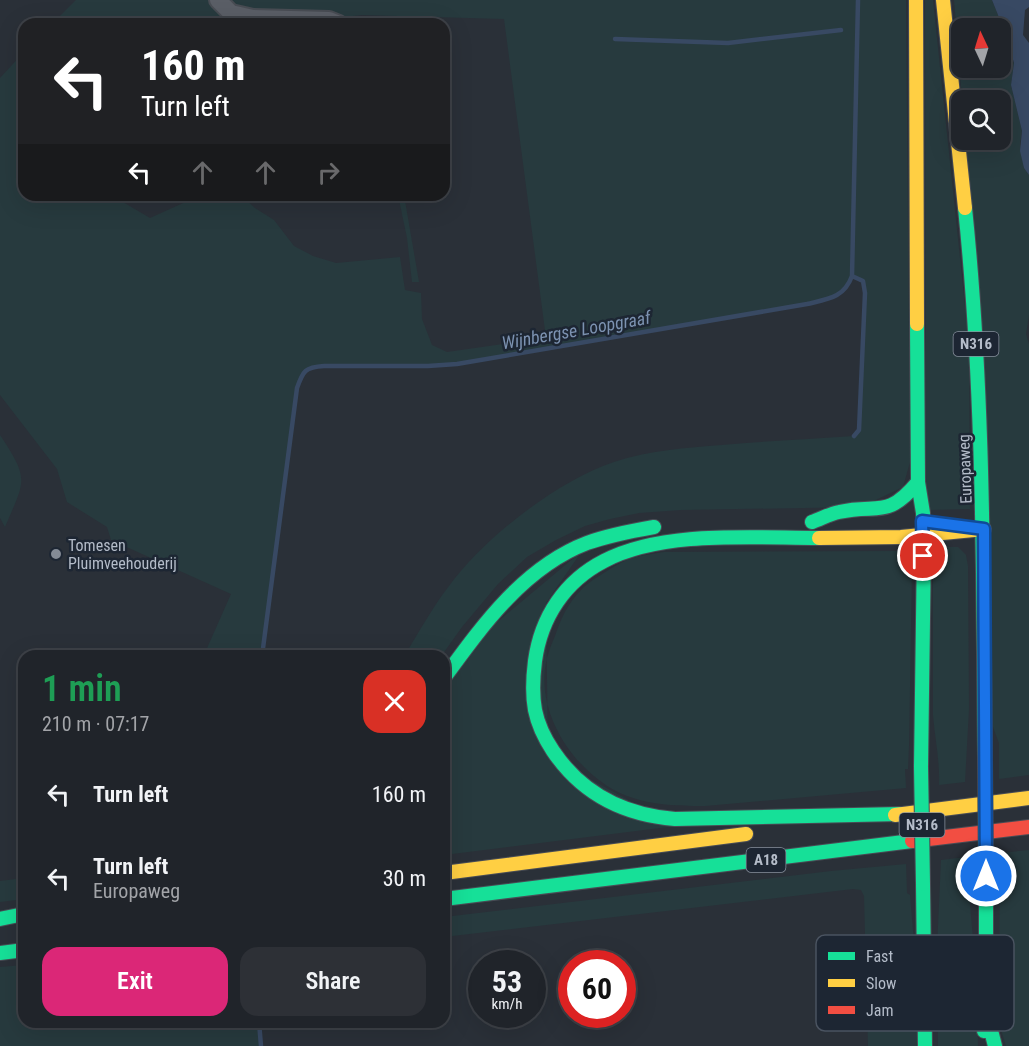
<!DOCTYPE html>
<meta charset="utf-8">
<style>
:root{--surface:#20242a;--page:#2d3036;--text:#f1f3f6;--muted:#a2a4a8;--line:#3d4147;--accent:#db2777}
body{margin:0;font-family:"Roboto Condensed",sans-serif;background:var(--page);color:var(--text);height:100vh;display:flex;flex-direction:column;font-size:22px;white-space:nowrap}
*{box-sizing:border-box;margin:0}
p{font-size:20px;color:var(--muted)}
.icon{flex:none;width:33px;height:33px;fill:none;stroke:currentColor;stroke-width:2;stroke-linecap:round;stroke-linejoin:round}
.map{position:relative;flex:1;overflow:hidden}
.drawer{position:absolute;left:18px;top:650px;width:432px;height:378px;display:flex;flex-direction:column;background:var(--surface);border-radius:18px;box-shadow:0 6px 24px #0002,0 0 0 2px var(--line)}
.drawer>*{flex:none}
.hud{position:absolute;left:18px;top:18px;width:432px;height:183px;border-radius:18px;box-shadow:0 6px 24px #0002,0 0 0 2px var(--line);background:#202124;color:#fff;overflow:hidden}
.needle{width:39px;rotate:356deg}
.controls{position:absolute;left:951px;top:18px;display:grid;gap:12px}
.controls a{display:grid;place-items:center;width:60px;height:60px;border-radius:12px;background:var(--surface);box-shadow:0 6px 24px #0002,0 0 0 2px var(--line);font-size:30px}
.speed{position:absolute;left:468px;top:950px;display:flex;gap:12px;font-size:30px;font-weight:700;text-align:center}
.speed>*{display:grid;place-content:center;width:78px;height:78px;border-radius:50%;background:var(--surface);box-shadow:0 6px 24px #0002,0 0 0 2px var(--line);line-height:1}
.speed small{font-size:15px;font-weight:400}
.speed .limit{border:9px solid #d22;background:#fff;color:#111}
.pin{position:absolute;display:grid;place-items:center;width:51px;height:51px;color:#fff;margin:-26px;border:3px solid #fff;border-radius:50%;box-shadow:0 2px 6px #0007}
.me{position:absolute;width:66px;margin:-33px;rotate:0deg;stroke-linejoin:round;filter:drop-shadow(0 0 4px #0008)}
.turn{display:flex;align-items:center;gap:21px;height:126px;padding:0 24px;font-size:27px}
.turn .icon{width:78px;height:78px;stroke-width:2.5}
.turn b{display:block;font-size:42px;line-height:51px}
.lanes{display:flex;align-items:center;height:57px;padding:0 24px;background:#0003;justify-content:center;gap:30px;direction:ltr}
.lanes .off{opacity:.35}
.round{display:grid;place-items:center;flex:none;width:63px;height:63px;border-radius:18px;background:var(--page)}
.head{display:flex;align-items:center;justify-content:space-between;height:102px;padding:0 24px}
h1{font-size:36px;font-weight:600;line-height:45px;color:#1e9e55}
.cta{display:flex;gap:12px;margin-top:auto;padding:12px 24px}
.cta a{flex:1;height:69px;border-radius:18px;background:var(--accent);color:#fff;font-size:24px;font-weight:600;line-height:69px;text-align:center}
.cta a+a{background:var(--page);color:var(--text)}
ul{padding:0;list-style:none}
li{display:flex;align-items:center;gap:18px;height:84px;padding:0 24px}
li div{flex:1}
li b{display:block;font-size:22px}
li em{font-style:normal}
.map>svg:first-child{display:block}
</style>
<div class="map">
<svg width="1029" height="1046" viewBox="0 0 1029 1046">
<rect width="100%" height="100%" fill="#2a3038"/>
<path fill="#273a3e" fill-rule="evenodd" d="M 76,0 L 211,0 L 230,20 L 237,24 L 52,24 Z
M 221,0 L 906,0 L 910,462 L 903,487 L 861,507 L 681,510 L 639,513 L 610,519 L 585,526 L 556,540 L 527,557 L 498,584 L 462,627 L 442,655 L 405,655 C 419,632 432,608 449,586 C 484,538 557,481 614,462 C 649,450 686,448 722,445 C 766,441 810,439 854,436 L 859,430 L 865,293 L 863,281 L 852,276 C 844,298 828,299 807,304 L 457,364 L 428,366 L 312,366 L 302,374 L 297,388 L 262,655 L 204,655 L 231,594 L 111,540 L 107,527 L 67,502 L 57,469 L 0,395 L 0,78 L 24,52 L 24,195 L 111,195 L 150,218 L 201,195 L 237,195 L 244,198 L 255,208 L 274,220 L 294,246 L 313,256 L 336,263 L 400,257 L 405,290 L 421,293 L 422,319 L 432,345 L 447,352 L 546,338 L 504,19 L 362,15 L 353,16 L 356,24 L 248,16 Z
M 925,0 L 933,0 L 969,344 L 970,509 L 926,510 Z
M 954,0 L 992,0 L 1006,35 L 1014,64 L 1011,85 L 1022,131 L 1020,144 L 1024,168 L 1029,175 L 1029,315 L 1026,334 L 1029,344 L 1029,775 L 999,779 L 999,743 L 993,727 L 967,140 L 1000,140 L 1000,100 L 962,100 ZM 962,28 L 1000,28 L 1000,68 L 962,68 Z
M 398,195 L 404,195 L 419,282 L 412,282 L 407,238 Z
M 0,435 C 30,480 25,480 5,527 L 0,518 Z
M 933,547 L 958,547 L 966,555 L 968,566 L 969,709 L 965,782 L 939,785 C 940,760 935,740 933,715 Z
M 582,551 L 546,603 L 548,756 L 676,826 L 444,855 L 444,685 L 484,633 Z
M 901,551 L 912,568 L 909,746 L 908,769 L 905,769 L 906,788 L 705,806 C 675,806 643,805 616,791 C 571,767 534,710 547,658 C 549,650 552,643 555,636 C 561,618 568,603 582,589 C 588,582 623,560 632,558 C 642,555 653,554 664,552 Z
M 1029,850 L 1029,1046 L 1006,1046 L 999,1023 L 1000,853 Z
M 966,857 L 977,986 L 978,1046 L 938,1046 L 937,948 L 941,860 Z
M 906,864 L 907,893 L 910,895 L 915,954 L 919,1046 L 868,1046 L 864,896 L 861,890 L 853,889 L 444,937 L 444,917 L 831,871 Z
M 24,878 L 24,899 L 0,902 L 0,881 Z
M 24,965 L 24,1022 L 259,1022 L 261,1046 L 0,1046 L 0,967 Z"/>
<path fill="#384963" d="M 992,0 L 1029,0 L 1029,7 L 1025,10 L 1023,35 L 1029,43 L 1029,175 L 1024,168 L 1020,151 L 1022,131 L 1011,85 L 1014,63 L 1006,35 Z"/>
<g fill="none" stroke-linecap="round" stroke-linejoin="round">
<path stroke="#384963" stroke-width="4.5" d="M 615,39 L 728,43 L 841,30
M 852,276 L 863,281 L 865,293 L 859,430 L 854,436
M 262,656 L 297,388 C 303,371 305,367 324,366 L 428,366 L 457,364 L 807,304 C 828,299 844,298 852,276 L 858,0
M 259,1022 L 261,1046"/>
<g stroke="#484c53" stroke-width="20">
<path id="street" d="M 218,0 L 231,13 L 253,18 L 329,20 L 339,24"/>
</g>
<g stroke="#484c55" stroke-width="16">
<path id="fast" d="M 965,208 C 984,391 983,575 985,759
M 917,324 L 918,482 L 923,513 L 924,546 L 921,767
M 812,522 C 821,519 829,514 839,512 C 879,503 886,520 918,482
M 819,538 C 753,538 663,530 604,561 C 565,581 541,617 535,661 C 533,677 532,694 535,710 C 538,725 545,739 553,751 C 582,794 625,815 675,819 L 900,814
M 444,678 C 482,626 524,567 587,543 C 609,535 631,531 654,527
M 923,884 L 925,1046
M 444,899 L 912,841
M 0,919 L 24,914
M 0,953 L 24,950
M 986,1011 L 995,1046
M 984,1031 L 986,1011 L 986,876"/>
</g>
<g stroke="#484c55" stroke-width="16">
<path id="slow" d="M 916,0 L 917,324
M 943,0 L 965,208
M 819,538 L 901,537 L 984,529
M 895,815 L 1029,798
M 444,873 L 746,834"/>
</g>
<g stroke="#484c55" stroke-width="16">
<path id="jam" d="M 912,841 L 1029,827"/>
</g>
<use href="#street" stroke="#5a5e66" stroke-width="16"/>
<use href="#fast" stroke="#16e098" stroke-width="14"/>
<use href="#slow" stroke="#ffcf43" stroke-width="14"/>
<use href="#jam" stroke="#f24e42" stroke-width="14"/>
<g stroke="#484c55" stroke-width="16" stroke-linecap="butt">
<path id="fast-bridge" d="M 985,759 L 986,876
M 921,767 L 923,884"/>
</g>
<use href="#fast-bridge" stroke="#16e098" stroke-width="14"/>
</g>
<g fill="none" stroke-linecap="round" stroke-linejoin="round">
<g stroke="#114b97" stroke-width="15">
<path id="route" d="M 923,556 L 922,521 L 984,529 L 986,876"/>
</g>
<use href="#route" stroke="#1a73e8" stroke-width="10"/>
</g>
<circle fill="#848b96" stroke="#1d2633" stroke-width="2" cx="56" cy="554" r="6"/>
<g text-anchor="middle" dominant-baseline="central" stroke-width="5" stroke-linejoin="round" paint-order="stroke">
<g fill="#1d2633" stroke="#878f9c" stroke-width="1.5">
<rect x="953.5" y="332" width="45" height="24" rx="4.5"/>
<rect x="899.5" y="813" width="45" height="24" rx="4.5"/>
<rect x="746.5" y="848" width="39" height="24" rx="4.5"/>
</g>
<g font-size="15" font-weight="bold" fill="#b4bcc9">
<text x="976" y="344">N316</text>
<text x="922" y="825">N316</text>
<text x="766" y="860">A18</text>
</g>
<g font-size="16" fill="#b4bcc9" stroke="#1d2633">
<text transform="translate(965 469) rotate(-92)">Europaweg</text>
</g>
<g font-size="16" fill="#b4bcc9" stroke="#1d2633" text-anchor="start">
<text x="68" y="545">Tomesen<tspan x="68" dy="18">Pluimveehouderij</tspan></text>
</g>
<g font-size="18" font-style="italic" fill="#7c92b1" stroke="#1d2633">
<text transform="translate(576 330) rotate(-10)">Wijnbergse Loopgraaf</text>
</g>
</g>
<rect x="816" y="935" width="198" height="96" rx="9" fill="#1d2633" stroke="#4a5360" stroke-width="1.5"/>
<rect x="828" y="952" width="27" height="8" fill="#16e098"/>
<rect x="828" y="979" width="27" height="8" fill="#ffcf43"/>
<rect x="828" y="1006" width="27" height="8" fill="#f24e42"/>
<g font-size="16" fill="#b4bcc9">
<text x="866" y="962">Fast</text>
<text x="866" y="989">Slow</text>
<text x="866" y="1016">Jam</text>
</g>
</svg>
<div class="controls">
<a><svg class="needle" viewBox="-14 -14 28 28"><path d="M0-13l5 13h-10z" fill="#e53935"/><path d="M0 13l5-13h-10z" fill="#a2a4a8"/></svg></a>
<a><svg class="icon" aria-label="search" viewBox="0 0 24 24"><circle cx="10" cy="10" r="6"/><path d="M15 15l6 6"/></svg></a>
</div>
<div class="speed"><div>53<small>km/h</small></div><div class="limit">60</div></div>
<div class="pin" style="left:923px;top:556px;background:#d93025"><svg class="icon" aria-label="arrive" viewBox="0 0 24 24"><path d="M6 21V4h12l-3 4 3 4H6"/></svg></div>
<svg class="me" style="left:986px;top:876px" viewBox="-20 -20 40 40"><circle r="17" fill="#1a73e8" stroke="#fff" stroke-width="3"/><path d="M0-11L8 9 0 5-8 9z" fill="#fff"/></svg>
<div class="hud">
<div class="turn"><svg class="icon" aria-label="left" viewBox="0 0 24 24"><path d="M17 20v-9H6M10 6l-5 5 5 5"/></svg><div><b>160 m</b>Turn left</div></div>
<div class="lanes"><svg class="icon" aria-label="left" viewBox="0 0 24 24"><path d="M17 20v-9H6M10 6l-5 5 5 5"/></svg><svg class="icon off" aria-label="ahead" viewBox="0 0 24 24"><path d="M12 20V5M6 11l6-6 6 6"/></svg><svg class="icon off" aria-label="ahead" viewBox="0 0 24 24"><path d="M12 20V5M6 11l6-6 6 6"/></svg><svg class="icon off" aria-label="right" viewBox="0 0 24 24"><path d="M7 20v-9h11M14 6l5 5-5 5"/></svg></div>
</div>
<section class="drawer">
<div class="head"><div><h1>1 min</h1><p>210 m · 07:17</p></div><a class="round" style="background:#d93025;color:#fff"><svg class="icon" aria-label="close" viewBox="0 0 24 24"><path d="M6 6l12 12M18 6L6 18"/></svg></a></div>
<ul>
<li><svg class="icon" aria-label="left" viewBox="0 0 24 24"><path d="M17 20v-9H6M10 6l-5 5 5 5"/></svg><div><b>Turn left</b></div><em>160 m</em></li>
<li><svg class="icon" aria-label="left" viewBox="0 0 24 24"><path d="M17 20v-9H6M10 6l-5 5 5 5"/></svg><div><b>Turn left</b><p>Europaweg</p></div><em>30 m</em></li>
</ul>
<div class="cta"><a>Exit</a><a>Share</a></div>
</section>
</div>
